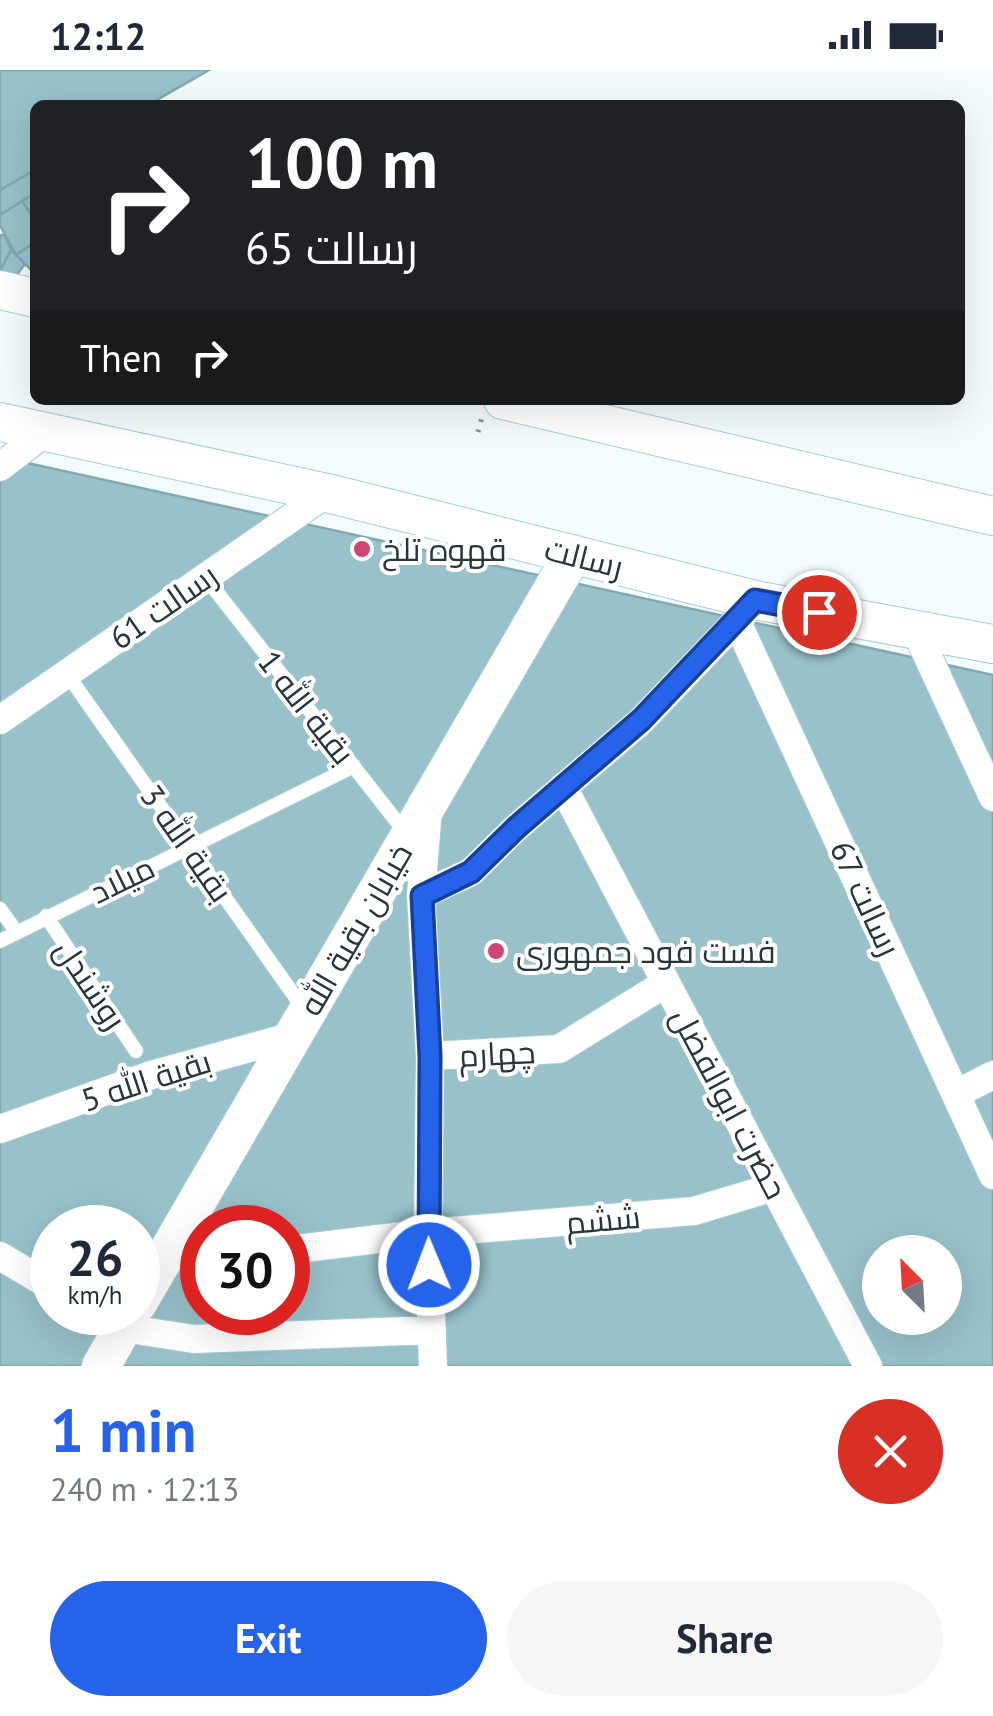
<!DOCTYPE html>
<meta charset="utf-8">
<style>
:root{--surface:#fff;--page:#f6f6f7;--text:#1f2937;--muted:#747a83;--accent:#2563eb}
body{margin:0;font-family:"PT Sans",Cairo,sans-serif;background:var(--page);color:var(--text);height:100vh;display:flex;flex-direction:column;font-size:38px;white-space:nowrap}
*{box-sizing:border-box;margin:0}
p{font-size:32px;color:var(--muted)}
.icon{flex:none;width:55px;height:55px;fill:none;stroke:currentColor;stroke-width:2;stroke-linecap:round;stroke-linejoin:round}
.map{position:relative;height:1296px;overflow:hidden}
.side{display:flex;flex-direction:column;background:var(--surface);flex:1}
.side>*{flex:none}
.guide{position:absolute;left:30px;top:30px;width:935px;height:305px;border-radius:15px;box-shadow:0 10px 40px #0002;background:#202124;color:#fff;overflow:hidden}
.needle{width:65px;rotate:336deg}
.buttons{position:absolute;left:862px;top:1165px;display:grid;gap:20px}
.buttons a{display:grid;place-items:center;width:100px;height:100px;border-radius:50%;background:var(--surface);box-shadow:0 10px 40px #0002;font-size:50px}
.speed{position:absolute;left:30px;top:1135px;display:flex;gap:20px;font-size:50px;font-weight:700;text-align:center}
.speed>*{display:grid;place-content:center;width:130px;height:130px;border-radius:50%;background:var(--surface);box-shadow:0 10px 40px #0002;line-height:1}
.speed small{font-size:25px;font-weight:400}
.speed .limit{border:15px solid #d22;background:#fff;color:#111}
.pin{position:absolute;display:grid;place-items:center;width:85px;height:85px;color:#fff;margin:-42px;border:5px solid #fff;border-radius:50%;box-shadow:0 2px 10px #0007}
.me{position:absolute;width:110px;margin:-55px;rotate:359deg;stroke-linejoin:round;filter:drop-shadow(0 0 8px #0008)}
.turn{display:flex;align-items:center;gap:35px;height:210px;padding:0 50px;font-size:45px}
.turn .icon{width:130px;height:130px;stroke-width:2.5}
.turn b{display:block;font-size:70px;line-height:85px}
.then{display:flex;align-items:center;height:95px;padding:0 50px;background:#0003;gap:20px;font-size:38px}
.round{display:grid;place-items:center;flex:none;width:105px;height:105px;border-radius:52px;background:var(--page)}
.headline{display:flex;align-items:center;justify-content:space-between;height:170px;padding:0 50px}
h1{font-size:60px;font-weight:800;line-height:75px;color:var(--accent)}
.button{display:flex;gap:20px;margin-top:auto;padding:20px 50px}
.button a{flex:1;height:115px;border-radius:60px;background:var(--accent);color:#fff;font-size:40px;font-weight:800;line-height:115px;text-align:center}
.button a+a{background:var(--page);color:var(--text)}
.status{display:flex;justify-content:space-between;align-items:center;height:70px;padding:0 50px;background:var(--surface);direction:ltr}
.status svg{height:28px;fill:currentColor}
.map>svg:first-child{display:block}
</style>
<div class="status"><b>12:12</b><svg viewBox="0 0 49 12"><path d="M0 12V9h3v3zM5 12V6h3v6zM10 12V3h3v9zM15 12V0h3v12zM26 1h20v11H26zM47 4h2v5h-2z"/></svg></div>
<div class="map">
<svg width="993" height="1296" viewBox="0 0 993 1296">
<rect width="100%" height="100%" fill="#f3fbfd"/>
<path fill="#98c1ca" stroke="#81a9b2" stroke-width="2.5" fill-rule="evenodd" d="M 0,0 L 209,0 L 148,35 L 35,35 L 35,100 L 0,120 Z
M 35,100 L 35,123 L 0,145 L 0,120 Z
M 35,123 L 35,150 L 22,131 Z
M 22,131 L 35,150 L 35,172 L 16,185 L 0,155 L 0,145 Z
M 4,164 L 11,180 L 0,201 L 0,166 Z
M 35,172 L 35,204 L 16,185 Z
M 11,180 L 25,194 L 8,216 L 0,214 L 0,201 Z
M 0,387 L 993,605 L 993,1296 L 0,1296 ZM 52,1158 L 138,1158 L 138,1242 L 52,1242 ZM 202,1158 L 288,1158 L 288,1242 L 202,1242 ZM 880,1182 L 945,1182 L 945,1248 L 880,1248 Z"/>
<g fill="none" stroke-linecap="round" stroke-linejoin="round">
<g stroke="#a6ced8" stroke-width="16">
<path id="lane" d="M 205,507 L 405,762
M 67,604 L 303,938
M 0,839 L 16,861
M 46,846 L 136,981
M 0,871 L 354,696"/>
</g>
<g stroke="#a6ced8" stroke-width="30">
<path id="street" d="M 0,397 L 47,361
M 737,552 L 993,1105
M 916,561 L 993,727
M 0,650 L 327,423
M 563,717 L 868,1296
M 428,739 L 421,825 L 430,986 L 428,1163 L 433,1296
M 421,825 L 471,802 L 517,757 L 641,651 L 748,539
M 430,986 L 559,979 L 666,913
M 958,1023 L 993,1005
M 0,1059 L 151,1005 L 293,966
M 288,1180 L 428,1163 L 694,1141 L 774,1117
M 0,1186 L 52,1217
M 191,1191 L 202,1190
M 96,1242 L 123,1258 L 194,1269 L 432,1260"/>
</g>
<g stroke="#a6ced8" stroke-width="40">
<path id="secondary" d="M 0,220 L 35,228
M 503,330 L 993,446
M 0,352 L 327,423 L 755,530 L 993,574
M 138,1233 L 573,484
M 101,1296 L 132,1242"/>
</g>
<path stroke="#889497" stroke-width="5" stroke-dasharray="2.5 8" stroke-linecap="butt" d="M 478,362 L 482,347"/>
<use href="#lane" stroke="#fff" stroke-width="14"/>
<use href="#street" stroke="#fff" stroke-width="28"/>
<use href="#secondary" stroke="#fff" stroke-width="38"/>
</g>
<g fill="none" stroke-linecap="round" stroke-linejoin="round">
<g stroke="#184099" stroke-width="25">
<path id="route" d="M 429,1195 L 430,986 L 422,826 L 471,802 L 517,757 L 641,650 L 755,530 L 819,542"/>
</g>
<use href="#route" stroke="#2563eb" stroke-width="18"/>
</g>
<g fill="#d14574" stroke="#fff" stroke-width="4">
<circle cx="362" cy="479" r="10"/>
<circle cx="496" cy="881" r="10"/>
</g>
<g text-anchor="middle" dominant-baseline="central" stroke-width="8" stroke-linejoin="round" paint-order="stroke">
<g font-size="32" fill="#26363a" stroke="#fff" text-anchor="start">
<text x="382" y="479">قهوه تلخ</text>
<text x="516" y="881">فست فود جمهوری</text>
</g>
<g font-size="32" fill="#26363a" stroke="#fff">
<text transform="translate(584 487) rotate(14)">رسالت</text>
<text transform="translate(163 536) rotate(-35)">رسالت 61</text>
<text transform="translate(307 637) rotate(52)">بقیة الله 1</text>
<text transform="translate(187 773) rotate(55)">بقیة الله 3</text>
<text transform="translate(122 809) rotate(-26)">میلاد</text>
<text transform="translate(866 828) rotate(65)">رسالت 67</text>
<text transform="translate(355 859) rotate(-60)">خیابان بقیة الله</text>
<text transform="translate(91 914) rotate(56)">روشندل</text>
<text transform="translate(497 983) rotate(-3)">چهارم</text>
<text transform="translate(146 1010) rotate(-18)">بقیة الله 5</text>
<text transform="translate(730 1033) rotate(62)">حضرت ابوالفضل</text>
<text transform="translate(603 1149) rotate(-5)">ششم</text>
</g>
</g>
</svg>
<div class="buttons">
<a><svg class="needle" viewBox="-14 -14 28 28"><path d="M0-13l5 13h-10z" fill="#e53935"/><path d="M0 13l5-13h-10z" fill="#747a83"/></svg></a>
</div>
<div class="speed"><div>26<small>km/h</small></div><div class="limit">30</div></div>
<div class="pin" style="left:819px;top:542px;background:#d93025"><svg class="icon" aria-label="arrive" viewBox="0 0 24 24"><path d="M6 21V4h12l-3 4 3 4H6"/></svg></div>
<svg class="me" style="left:429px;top:1195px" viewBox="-20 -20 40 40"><circle r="17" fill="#2563eb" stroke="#fff" stroke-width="3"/><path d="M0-11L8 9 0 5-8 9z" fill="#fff"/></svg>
<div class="guide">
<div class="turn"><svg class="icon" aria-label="right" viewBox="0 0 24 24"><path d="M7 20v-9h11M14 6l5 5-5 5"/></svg><div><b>100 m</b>رسالت 65</div></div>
<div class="then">Then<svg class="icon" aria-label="right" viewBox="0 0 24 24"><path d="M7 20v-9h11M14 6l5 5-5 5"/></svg></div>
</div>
</div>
<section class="side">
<div class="headline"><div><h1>1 min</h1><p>240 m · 12:13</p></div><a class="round" style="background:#d93025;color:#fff"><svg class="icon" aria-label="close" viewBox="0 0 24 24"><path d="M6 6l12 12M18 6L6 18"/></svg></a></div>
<div class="button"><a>Exit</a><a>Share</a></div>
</section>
